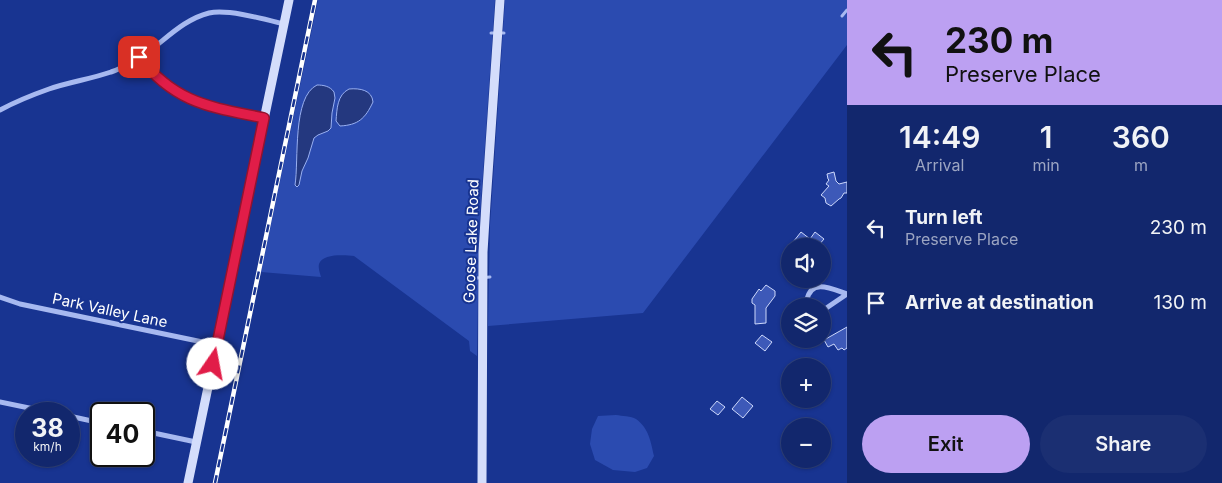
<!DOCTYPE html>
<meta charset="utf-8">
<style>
:root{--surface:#12276d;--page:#1b2f72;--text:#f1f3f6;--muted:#9ca5c2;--line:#314480;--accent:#bca0f2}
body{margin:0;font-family:Inter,sans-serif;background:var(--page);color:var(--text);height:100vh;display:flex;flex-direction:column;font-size:19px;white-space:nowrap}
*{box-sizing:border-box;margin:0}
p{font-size:16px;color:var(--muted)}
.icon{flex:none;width:28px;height:28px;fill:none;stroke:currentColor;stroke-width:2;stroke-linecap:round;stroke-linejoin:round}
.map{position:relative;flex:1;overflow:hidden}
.sheet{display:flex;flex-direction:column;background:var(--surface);width:375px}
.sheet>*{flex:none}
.top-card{background:#bca0f2;color:#111;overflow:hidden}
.tools{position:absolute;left:781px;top:238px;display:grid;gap:10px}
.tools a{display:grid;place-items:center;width:50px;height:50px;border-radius:50%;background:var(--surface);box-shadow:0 1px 4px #0004,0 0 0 1px var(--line);font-size:25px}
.speed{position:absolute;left:15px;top:402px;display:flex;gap:10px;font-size:25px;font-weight:700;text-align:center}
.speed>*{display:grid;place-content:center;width:65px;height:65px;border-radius:50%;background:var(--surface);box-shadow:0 1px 4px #0004,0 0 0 1px var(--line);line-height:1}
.speed small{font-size:12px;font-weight:400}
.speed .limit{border:2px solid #111;border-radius:8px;background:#fff;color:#111}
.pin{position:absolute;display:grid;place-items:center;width:42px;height:42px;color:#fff;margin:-21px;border-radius:10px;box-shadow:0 2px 8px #0006}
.me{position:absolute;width:55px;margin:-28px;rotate:12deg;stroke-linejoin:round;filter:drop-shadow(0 0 4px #0008)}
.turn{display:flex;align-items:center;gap:18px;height:105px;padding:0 15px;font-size:22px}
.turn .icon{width:65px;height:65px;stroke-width:2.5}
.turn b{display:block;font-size:35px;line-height:42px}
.eta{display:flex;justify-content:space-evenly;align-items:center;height:85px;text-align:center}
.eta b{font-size:30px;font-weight:600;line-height:35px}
.button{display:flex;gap:10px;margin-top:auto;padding:10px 15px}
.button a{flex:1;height:58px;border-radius:30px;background:var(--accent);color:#111;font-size:20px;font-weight:600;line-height:58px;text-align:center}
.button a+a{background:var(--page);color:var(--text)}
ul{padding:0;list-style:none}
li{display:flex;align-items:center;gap:15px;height:75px;padding:0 15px}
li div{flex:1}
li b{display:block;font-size:19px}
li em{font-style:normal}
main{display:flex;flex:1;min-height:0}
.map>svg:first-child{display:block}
</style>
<main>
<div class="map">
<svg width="847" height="483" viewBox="0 0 847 483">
<rect width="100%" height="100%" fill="#183491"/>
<path fill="#2b4bb0" d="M 318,0 L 495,0 L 479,231 L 477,356 L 470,351 L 469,341 L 354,256 C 346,255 322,253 319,264 C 318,268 320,273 321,277 L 261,272 Z
M 505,0 L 847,0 L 847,45 L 643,313 L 488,326 L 490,225 Z
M 616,415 C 622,416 631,416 636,419 C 649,428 651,443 654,456 L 647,468 L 635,472 L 613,470 L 595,460 L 590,444 L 592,429 L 598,416 Z"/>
<path fill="#24387f" stroke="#99b0f2" d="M 317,85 C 323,85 330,86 334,92 L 335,98 L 332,113 L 331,128 L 328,131 L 318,135 L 314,138 L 308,158 L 302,171 L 299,185 L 297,187 L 295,185 C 299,161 292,97 317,85 Z
M 349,89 C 360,88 372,90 373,102 C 365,119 358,125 340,126 L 336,121 C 337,109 337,95 349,89 Z"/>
<path fill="#3d59b8" stroke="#cdd8fb" d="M 834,172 L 836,181 L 839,184 L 847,182 L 847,193 L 844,193 L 841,198 L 839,199 L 831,206 L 826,203 L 825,198 L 821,195 L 829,186 L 826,184 L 829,180 L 828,179 L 827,174 Z
M 801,232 L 810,239 L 815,232 L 824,239 L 818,246 L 790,246 Z
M 766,285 L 775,291 L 775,296 L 766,308 L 766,323 L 755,324 L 755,305 L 752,303 L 752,299 L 759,289 L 761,291 Z
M 847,327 L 847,348 L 844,350 L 842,348 L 838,350 L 834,344 L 828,347 L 824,340 Z
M 762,335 L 772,342 L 765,351 L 755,343 Z
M 742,397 L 753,406 L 743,418 L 732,409 Z
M 717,401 L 725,407 L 718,415 L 710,409 Z"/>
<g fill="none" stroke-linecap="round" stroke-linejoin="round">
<path stroke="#a7b9f0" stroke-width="3" d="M 842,16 L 847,10
M 491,33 L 504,33
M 477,278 L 490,277"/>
<path stroke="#a7b9f0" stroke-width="5" d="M 139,57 C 157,80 180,98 208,106 C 226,112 246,114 265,118
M 0,110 C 15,102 32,95 49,89 C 69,82 91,79 111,72 C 121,69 130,63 139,58 C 162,44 181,20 209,13 C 228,9 264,19 284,24
M 0,297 L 20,304 L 217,345
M 811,306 L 807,300 C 811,278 832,289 847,294
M 822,311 L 847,294
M 0,402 L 58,414
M 69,416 L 101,423
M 144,431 L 196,442"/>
<path stroke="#d4ddfb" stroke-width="9" d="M 188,483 L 289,0
M 482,483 L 483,252 L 486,203 L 500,0"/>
<g stroke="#fff" stroke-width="4.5">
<path id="rail" d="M 215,483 L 315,0"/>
</g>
<use href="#rail" stroke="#183491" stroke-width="2.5" stroke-dasharray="8" stroke-linecap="butt"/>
</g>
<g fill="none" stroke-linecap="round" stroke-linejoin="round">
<g stroke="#92132f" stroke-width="12">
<path id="route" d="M 139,57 C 176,104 211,107 264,118 L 213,364"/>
</g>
<use href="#route" stroke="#e11d48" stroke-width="9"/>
</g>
<g text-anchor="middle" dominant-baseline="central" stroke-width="4" stroke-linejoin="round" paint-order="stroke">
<g font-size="15" fill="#fff" stroke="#183491">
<text transform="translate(471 241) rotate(-88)">Goose Lake Road</text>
<text transform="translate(110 310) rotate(12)">Park Valley Lane</text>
</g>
</g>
</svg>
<div class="tools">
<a><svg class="icon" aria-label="sound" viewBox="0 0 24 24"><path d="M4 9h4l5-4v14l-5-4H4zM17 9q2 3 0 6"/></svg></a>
<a><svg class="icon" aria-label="layers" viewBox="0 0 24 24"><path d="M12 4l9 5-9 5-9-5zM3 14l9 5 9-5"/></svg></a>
<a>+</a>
<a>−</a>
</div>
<div class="speed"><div>38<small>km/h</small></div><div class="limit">40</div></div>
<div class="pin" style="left:139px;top:57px;background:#d93025"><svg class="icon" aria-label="arrive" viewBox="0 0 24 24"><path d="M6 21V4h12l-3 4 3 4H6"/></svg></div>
<svg class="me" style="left:213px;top:364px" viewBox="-20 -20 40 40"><circle r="19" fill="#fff"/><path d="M0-13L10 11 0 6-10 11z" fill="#e11d48"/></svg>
</div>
<section class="sheet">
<div class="top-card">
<div class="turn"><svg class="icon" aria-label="left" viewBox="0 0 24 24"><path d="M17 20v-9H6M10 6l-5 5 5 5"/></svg><div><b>230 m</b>Preserve Place</div></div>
</div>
<div class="eta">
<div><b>14:49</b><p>Arrival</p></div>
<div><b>1</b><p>min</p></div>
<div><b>360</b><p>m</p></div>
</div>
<ul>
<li><svg class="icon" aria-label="left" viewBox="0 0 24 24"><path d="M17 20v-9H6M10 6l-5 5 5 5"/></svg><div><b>Turn left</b><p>Preserve Place</p></div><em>230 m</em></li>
<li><svg class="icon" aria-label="arrive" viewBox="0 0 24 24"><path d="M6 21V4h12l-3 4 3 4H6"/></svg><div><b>Arrive at destination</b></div><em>130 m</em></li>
</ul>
<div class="button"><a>Exit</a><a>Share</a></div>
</section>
</main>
